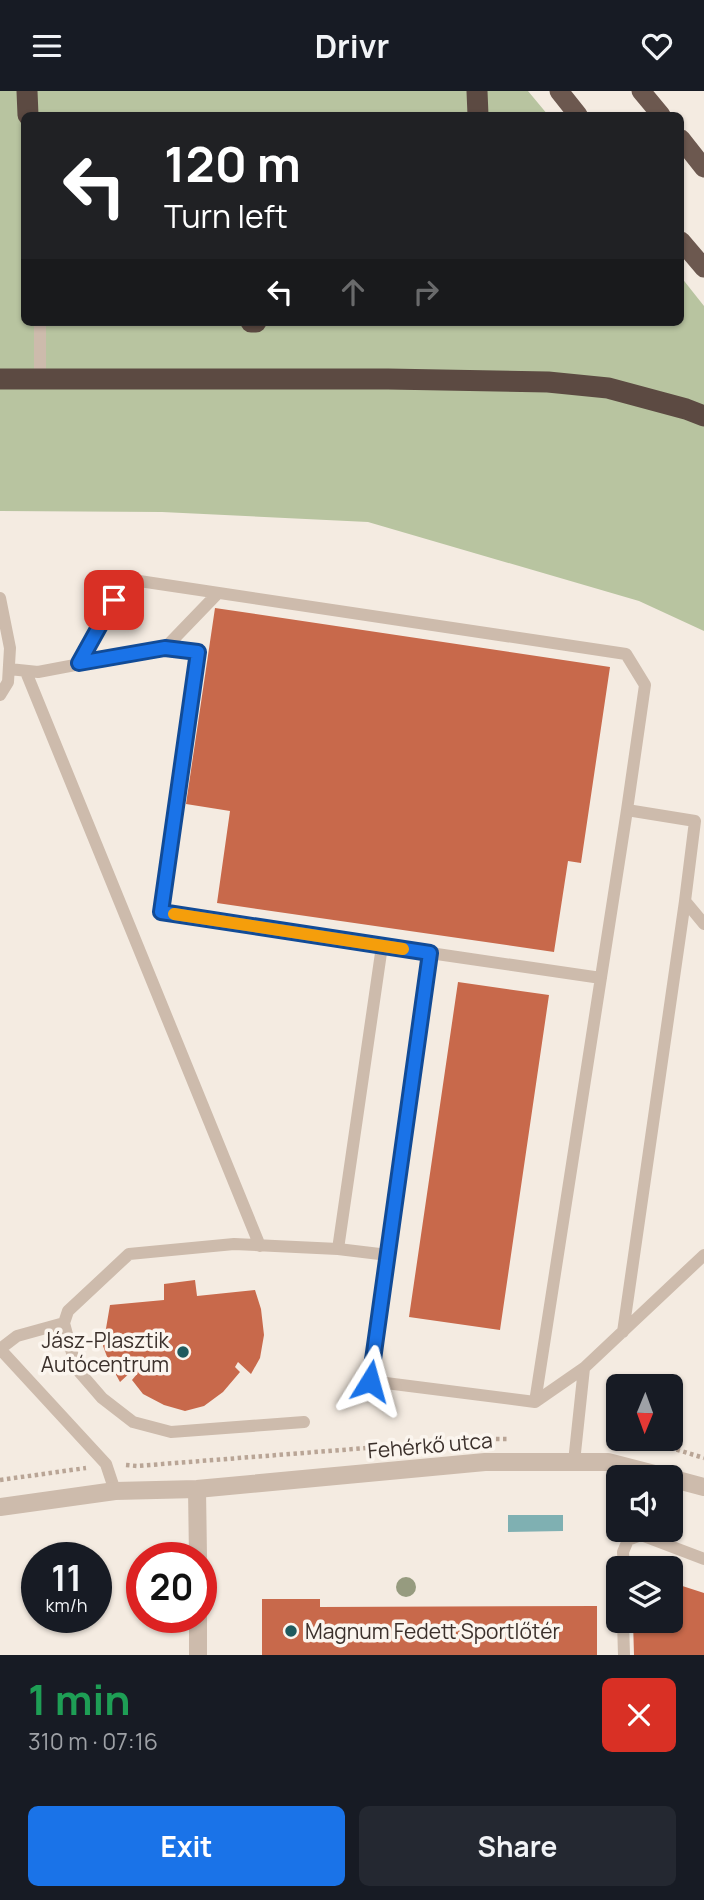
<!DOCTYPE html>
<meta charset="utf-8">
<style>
:root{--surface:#171b24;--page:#242831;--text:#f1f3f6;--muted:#9ea1a6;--accent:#1a73e8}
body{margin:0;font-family:Manrope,sans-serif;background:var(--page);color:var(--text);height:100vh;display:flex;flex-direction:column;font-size:26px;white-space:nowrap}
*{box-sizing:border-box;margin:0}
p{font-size:23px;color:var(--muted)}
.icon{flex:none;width:38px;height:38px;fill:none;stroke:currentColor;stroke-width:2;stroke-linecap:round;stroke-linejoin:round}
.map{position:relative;height:1564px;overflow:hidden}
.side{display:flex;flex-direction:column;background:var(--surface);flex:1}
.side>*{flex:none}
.guide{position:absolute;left:21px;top:21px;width:663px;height:214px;border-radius:10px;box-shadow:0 2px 5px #0004;background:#202124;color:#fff;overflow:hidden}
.needle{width:46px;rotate:181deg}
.fabs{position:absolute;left:606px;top:1283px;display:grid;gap:14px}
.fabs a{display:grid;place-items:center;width:77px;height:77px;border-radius:10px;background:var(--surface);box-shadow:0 2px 5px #0004;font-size:35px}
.speed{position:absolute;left:21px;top:1451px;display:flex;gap:14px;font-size:35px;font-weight:700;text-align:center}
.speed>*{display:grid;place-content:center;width:91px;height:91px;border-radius:50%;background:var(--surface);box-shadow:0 2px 5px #0004;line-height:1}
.speed small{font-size:18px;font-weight:400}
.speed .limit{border:10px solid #d22;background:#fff;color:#111}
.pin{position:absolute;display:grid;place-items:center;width:60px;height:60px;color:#fff;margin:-30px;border-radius:14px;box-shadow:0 4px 10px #0006}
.me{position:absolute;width:77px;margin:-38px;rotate:8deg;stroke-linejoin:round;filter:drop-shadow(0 0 5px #0008)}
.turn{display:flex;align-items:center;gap:24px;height:147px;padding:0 28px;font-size:32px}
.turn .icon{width:91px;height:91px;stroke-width:2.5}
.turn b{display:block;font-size:49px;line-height:60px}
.lanes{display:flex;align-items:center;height:66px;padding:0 28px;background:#0003;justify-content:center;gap:35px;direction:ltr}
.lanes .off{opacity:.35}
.round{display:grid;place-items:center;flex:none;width:74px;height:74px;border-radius:10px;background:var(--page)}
.overview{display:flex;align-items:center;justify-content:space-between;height:119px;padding:0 28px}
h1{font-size:42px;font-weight:700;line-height:52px;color:#1e9e55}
.button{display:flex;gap:14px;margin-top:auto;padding:14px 28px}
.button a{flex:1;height:80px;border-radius:10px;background:var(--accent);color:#fff;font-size:28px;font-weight:700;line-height:80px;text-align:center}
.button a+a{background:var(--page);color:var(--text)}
header{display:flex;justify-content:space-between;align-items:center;height:91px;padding:0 28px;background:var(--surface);font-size:32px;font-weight:700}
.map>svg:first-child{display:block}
</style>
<header><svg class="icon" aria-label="menu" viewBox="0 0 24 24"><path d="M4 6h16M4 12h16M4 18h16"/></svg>Drivr<svg class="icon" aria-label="heart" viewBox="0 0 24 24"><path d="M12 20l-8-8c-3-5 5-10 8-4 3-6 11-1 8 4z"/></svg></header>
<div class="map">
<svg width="704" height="1564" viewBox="0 0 704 1564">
<rect width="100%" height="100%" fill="#f4ebe1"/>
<path fill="#b8c4a0" d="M 0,0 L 528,0 L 548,24 L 24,24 L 24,231 L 681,231 L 681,186 L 704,215 L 704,540 L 639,510 L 368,431 L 162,421 L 0,420 Z"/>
<path fill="#7fb0b2" d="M 508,1424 L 563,1424 L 563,1440 L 508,1441 Z"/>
<path fill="#c8694b" d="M 215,517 L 610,576 L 581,772 L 568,770 L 554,861 L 217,812 L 230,720 L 186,713 Z
M 458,891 L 549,904 L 500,1239 L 409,1226 Z
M 195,1189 L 197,1205 L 255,1199 L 261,1218 L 264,1244 L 260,1267 L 251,1283 L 238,1271 L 235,1276 L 240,1281 L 223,1301 L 204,1315 L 185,1320 L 164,1314 L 143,1303 L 132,1289 L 137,1283 L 133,1279 L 120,1291 L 109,1271 L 103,1255 L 110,1214 L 164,1209 L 164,1193 Z
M 670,1491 L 704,1502 L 704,1564 L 634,1564 L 633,1530 L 670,1530 Z
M 262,1508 L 320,1508 L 320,1516 L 597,1515 L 597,1564 L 262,1564 Z"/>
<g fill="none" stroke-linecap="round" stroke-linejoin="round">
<path stroke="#b9a596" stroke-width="4.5" stroke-dasharray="3.5 3.5" stroke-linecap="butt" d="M 482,1348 L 508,1348
M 635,1354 L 668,1356 L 704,1367
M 126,1374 L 137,1375 L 469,1349
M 0,1389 L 86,1377"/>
<path stroke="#cdbbac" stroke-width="12" d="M 40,231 L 40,288
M 0,507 L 10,557 L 8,591 L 0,604
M 165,557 L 218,502
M 79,572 L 126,488 L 626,563 L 645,594 L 627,719
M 9,578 L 38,581 L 165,557 L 198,561 L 161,821 L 382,855
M 26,581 L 260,1155
M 388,1164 L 338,1158 L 382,855 L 430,862
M 623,1241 L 685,810 L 704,833
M 0,1258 L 106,1373 L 115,1400
M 0,1258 L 17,1245 L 64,1232
M 584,1277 L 535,1311 L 627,719 L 695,730 L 685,810
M 535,1311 L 370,1290 L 430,862 L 601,887
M 304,1331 L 171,1341 L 133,1331 L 102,1307 L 76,1277 L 64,1232 L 68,1220 L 129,1163 L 234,1153 L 338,1158
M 574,1371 L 584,1277 L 704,1164
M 624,1477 L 623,1461 L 628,1449 L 641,1444 L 704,1468
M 623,1530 L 624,1564"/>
<path stroke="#cdbbac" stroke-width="18" d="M 670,1387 L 704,1396
M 197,1398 L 198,1466
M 0,1416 L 115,1400 L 197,1398 L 485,1371 L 608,1371 L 666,1386
M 198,1526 L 198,1564"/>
<path stroke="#6c584f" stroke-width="19" d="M 559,0 L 578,24
M 641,0 L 661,24
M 681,48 L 704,77
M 681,150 L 704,177"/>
<path stroke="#5c4a42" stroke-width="21" d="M 27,0 L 28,24
M 477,0 L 478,24
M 251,231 L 256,231
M 0,288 L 388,288 L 548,291 L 608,297 L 686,318 L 704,325"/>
</g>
<circle fill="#969b7f" cx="406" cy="1496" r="10"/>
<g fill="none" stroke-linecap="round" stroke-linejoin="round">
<g stroke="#114b97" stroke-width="18">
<path id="route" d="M 114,509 L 79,572 L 165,557 L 198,561 L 161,821 L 430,862 L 370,1290"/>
</g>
<use href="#route" stroke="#1a73e8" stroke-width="12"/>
<path stroke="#f59e0b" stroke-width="12" d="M 174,823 L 403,858"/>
</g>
<g fill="#1f5a5e" stroke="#fbf5ee" stroke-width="2.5">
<circle cx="183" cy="1261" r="7"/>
<circle cx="291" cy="1540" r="7"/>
</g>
<g text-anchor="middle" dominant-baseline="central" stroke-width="7" stroke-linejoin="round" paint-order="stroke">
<g font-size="21" fill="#3b302b" stroke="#fbf5ee" text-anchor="end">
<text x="169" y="1249">Jász-Plasztik<tspan x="169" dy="24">Autócentrum</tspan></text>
<text x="305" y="1540" text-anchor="start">Magnum Fedett Sportlőtér</text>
</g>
<g font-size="21" fill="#3b302b" stroke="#fbf5ee">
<text transform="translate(430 1354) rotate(-5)">Fehérkő utca</text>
</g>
</g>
</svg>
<div class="fabs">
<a><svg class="needle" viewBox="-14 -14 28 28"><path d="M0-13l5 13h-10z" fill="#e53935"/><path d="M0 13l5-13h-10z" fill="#9ea1a6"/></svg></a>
<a><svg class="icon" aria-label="sound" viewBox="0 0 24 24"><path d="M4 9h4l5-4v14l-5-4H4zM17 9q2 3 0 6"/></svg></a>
<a><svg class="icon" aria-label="layers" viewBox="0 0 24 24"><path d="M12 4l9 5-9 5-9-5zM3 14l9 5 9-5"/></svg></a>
</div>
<div class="speed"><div>11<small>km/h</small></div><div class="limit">20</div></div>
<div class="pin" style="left:114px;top:509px;background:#d93025"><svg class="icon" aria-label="arrive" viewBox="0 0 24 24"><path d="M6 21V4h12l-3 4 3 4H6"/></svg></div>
<svg class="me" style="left:370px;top:1290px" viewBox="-20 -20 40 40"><path d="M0-17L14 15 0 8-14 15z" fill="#1a73e8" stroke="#fff" stroke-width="4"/></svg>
<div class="guide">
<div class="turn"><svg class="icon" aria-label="left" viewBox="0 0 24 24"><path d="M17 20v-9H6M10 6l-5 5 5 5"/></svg><div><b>120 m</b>Turn left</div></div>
<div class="lanes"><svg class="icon" aria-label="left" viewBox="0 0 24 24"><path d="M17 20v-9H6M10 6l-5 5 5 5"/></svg><svg class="icon off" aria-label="ahead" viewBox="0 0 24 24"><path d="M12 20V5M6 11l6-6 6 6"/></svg><svg class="icon off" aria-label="right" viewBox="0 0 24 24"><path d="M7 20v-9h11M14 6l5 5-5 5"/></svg></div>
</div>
</div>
<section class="side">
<div class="overview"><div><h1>1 min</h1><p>310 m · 07:16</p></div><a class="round" style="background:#d93025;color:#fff"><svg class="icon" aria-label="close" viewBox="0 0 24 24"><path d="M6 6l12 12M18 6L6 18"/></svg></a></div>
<div class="button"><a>Exit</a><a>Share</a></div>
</section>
